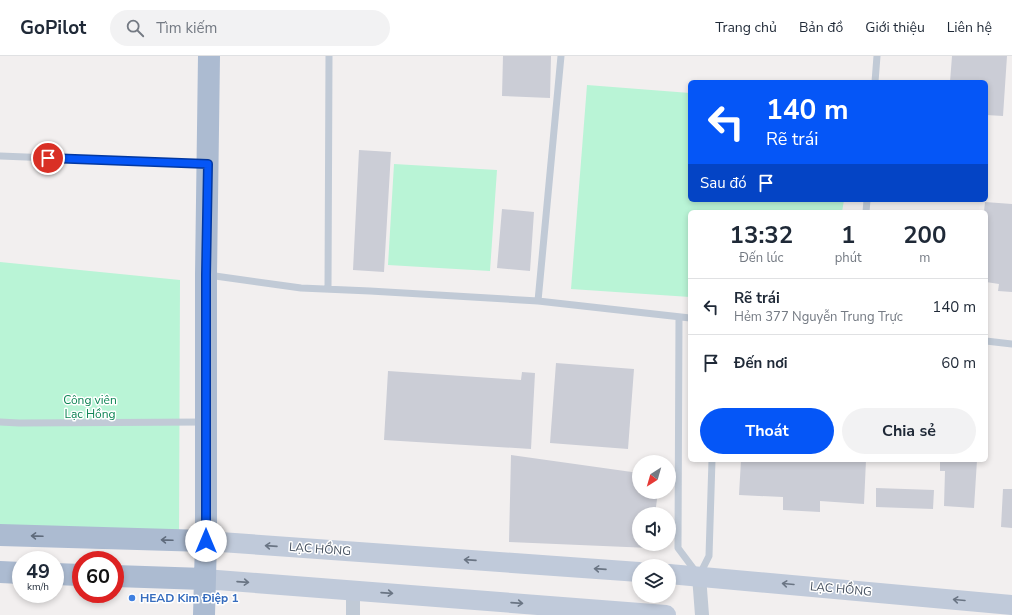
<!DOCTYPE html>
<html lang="vi">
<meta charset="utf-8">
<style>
:root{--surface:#fff;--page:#f2f2f3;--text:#1f2937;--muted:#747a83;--line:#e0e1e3;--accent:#0556f7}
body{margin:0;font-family:"Nunito Sans",sans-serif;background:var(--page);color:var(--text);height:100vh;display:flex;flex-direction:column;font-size:15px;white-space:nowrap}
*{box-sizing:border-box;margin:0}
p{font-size:13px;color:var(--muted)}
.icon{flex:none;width:22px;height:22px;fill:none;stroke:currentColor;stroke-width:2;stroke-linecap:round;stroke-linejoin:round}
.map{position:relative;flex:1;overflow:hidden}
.panel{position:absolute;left:688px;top:154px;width:300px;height:252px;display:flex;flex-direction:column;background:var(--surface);border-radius:6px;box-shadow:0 2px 6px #0003}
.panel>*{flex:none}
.hud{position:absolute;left:688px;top:24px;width:300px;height:122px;border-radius:6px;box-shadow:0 2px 6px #0003;background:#0556f7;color:#fff;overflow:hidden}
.needle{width:26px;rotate:217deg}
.controls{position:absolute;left:632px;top:399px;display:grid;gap:8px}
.controls a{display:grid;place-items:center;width:44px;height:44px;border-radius:50%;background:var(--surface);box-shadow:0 2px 6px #0003;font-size:20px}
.speed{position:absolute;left:12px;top:495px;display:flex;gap:8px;font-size:20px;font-weight:700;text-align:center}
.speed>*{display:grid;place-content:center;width:52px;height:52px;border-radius:50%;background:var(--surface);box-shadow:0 2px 6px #0003;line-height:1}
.speed small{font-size:10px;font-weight:400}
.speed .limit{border:6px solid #d22;background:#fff;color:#111}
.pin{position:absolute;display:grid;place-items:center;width:34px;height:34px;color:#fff;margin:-17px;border:2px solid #fff;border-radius:50%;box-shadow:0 1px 4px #0007}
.me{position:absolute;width:44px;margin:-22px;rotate:0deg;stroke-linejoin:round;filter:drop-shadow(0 0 3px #0008)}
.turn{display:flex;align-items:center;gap:14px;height:84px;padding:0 12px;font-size:18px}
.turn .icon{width:52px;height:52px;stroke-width:2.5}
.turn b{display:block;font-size:28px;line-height:34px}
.then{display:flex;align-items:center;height:38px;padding:0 12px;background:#0003;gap:8px;font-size:15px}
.eta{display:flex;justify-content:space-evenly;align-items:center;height:68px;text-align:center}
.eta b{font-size:24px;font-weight:700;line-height:28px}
.button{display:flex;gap:8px;margin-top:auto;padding:8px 12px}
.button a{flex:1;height:46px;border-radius:24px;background:var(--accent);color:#fff;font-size:16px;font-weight:700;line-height:46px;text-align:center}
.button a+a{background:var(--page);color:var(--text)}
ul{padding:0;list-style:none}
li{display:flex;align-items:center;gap:12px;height:56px;padding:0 12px;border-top:1px solid var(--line)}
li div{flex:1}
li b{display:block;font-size:15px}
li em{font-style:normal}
header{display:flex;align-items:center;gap:24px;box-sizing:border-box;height:56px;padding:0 20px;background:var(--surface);border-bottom:1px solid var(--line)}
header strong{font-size:19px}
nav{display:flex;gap:22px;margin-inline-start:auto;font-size:14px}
.search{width:280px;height:36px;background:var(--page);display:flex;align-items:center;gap:10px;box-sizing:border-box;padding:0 14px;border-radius:22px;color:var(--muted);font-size:15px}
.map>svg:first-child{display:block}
</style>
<header>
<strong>GoPilot</strong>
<div class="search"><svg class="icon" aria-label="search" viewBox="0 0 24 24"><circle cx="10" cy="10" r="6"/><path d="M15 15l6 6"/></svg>Tìm kiếm</div>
<nav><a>Trang chủ</a><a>Bản đồ</a><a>Giới thiệu</a><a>Liên hệ</a></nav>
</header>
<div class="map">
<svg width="1012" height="559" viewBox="0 0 1012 559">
<rect width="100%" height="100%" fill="#f2efef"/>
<path fill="#b9f4d6" d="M 587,29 L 690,37 L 690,144 L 844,144 L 842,156 L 690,156 L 690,241 L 571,233 Z
M 394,108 L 497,114 L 490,215 L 388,209 Z
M 0,206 L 180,224 L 179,484 L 0,478 Z"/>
<path fill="#cbcdd6" d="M 503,0 L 551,0 L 550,42 L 502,40 Z
M 952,0 L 1007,0 L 1003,60 L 986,59 L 986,26 L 950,26 Z
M 359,94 L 391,96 L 384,216 L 353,214 Z
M 985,146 L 1012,148 L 1012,236 L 998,235 L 999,228 L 986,226 L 986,156 L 984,156 Z
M 502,153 L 534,156 L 530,215 L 497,212 Z
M 556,307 L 634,313 L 628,393 L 550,387 Z
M 388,315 L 521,324 L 522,316 L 535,317 L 531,393 L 384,384 Z
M 511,399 L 639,417 L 639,436 L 658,436 L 655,458 L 639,458 L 639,488 L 650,488 L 650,492 L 509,486 Z
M 741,404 L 866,404 L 864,448 L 820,445 L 820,456 L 783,454 L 783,441 L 739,439 Z
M 940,404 L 977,404 L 974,452 L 944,450 L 945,415 L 940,415 Z
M 876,432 L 934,434 L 933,453 L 876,451 Z
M 1003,433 L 1012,433 L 1012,472 L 1001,471 Z"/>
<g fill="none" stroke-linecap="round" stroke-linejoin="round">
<path stroke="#c1cad6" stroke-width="7" d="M 875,26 L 877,0
M 0,100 L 206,108
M 866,156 L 867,144
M 208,219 L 301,232 L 370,235 L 538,245 L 690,262
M 328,233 L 329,0
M 538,245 L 561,0
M 679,261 L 678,492 L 699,520 L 709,500 L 712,404
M 986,285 L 1012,288
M 0,366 L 19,367 L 204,366"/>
<path stroke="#c1cad6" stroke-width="14" d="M 699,520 L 702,559
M 353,559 L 353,535"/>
<path stroke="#c0cada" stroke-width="20" d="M 206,485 L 639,516
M 669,518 L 1012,549
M 204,523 L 666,559"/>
<path stroke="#acbbd1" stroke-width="22" d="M 0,479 L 206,485
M 0,516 L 21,517
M 55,518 L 81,519
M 115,520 L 204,523
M 204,559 L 206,485 L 206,219 L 209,0"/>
</g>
<defs><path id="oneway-shaft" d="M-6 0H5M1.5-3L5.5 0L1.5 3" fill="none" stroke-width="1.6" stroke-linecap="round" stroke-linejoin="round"/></defs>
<g stroke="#5f6b7c">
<use href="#oneway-shaft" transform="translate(37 480) rotate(-178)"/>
<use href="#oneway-shaft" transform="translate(167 484) rotate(-178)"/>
</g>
<g stroke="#6a7584">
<use href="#oneway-shaft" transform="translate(271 490) rotate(-176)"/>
<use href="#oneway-shaft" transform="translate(470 504) rotate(-176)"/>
<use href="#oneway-shaft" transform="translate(600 513) rotate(-176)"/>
<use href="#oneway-shaft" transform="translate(243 526) rotate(4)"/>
<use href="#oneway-shaft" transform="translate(788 528) rotate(-175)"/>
<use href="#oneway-shaft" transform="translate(387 537) rotate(4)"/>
<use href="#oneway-shaft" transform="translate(959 544) rotate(-175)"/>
<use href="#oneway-shaft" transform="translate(517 547) rotate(4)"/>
</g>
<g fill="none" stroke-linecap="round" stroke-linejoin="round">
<g stroke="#0338a1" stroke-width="10">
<path id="route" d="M 48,102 L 208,108 L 206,219 L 206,485"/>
</g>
<use href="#route" stroke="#0556f7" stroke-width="7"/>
</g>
<circle fill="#3f7fe0" stroke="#fff" stroke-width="1.5" cx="132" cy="542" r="4"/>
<g text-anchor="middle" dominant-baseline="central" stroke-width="3" stroke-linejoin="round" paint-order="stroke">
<g font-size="12" fill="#0d8454" stroke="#fff">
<text x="90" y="344">Công viên<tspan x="90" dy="14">Lạc Hồng</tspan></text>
</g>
<g font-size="12" fill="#45505f" stroke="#fff">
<text transform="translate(320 493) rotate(4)">LẠC HỒNG</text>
<text transform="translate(841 533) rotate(5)">LẠC HỒNG</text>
</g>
<g font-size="12" font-weight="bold" fill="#366cbe" stroke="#fff" text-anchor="start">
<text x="140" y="542">HEAD Kim Điệp 1</text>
</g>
</g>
</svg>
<div class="controls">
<a><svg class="needle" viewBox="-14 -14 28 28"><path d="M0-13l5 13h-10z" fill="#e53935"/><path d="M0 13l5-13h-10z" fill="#747a83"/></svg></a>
<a><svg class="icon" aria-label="sound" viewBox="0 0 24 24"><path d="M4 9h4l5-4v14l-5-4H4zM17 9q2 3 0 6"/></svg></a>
<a><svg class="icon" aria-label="layers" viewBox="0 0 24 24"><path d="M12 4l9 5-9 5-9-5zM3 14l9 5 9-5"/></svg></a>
</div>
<div class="speed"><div>49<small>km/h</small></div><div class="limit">60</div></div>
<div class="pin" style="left:48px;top:102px;background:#d93025"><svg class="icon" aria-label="arrive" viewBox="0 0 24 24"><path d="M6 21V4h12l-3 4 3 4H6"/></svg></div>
<svg class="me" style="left:206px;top:485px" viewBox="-20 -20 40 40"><circle r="19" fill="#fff"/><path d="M0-13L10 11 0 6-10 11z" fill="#0556f7"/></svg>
<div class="hud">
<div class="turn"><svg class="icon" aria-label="left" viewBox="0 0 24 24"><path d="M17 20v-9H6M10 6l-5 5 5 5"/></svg><div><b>140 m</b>Rẽ trái</div></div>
<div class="then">Sau đó<svg class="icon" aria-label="arrive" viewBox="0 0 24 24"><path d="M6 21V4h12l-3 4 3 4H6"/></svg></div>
</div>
<section class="panel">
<div class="eta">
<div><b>13:32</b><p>Đến lúc</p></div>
<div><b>1</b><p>phút</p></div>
<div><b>200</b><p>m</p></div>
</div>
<ul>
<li><svg class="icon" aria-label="left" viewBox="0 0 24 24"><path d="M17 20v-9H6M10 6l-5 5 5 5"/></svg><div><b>Rẽ trái</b><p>Hẻm 377 Nguyễn Trung Trực</p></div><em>140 m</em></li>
<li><svg class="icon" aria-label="arrive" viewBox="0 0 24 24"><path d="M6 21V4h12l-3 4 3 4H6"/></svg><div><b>Đến nơi</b></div><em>60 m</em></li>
</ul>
<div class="button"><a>Thoát</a><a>Chia sẻ</a></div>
</section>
</div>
